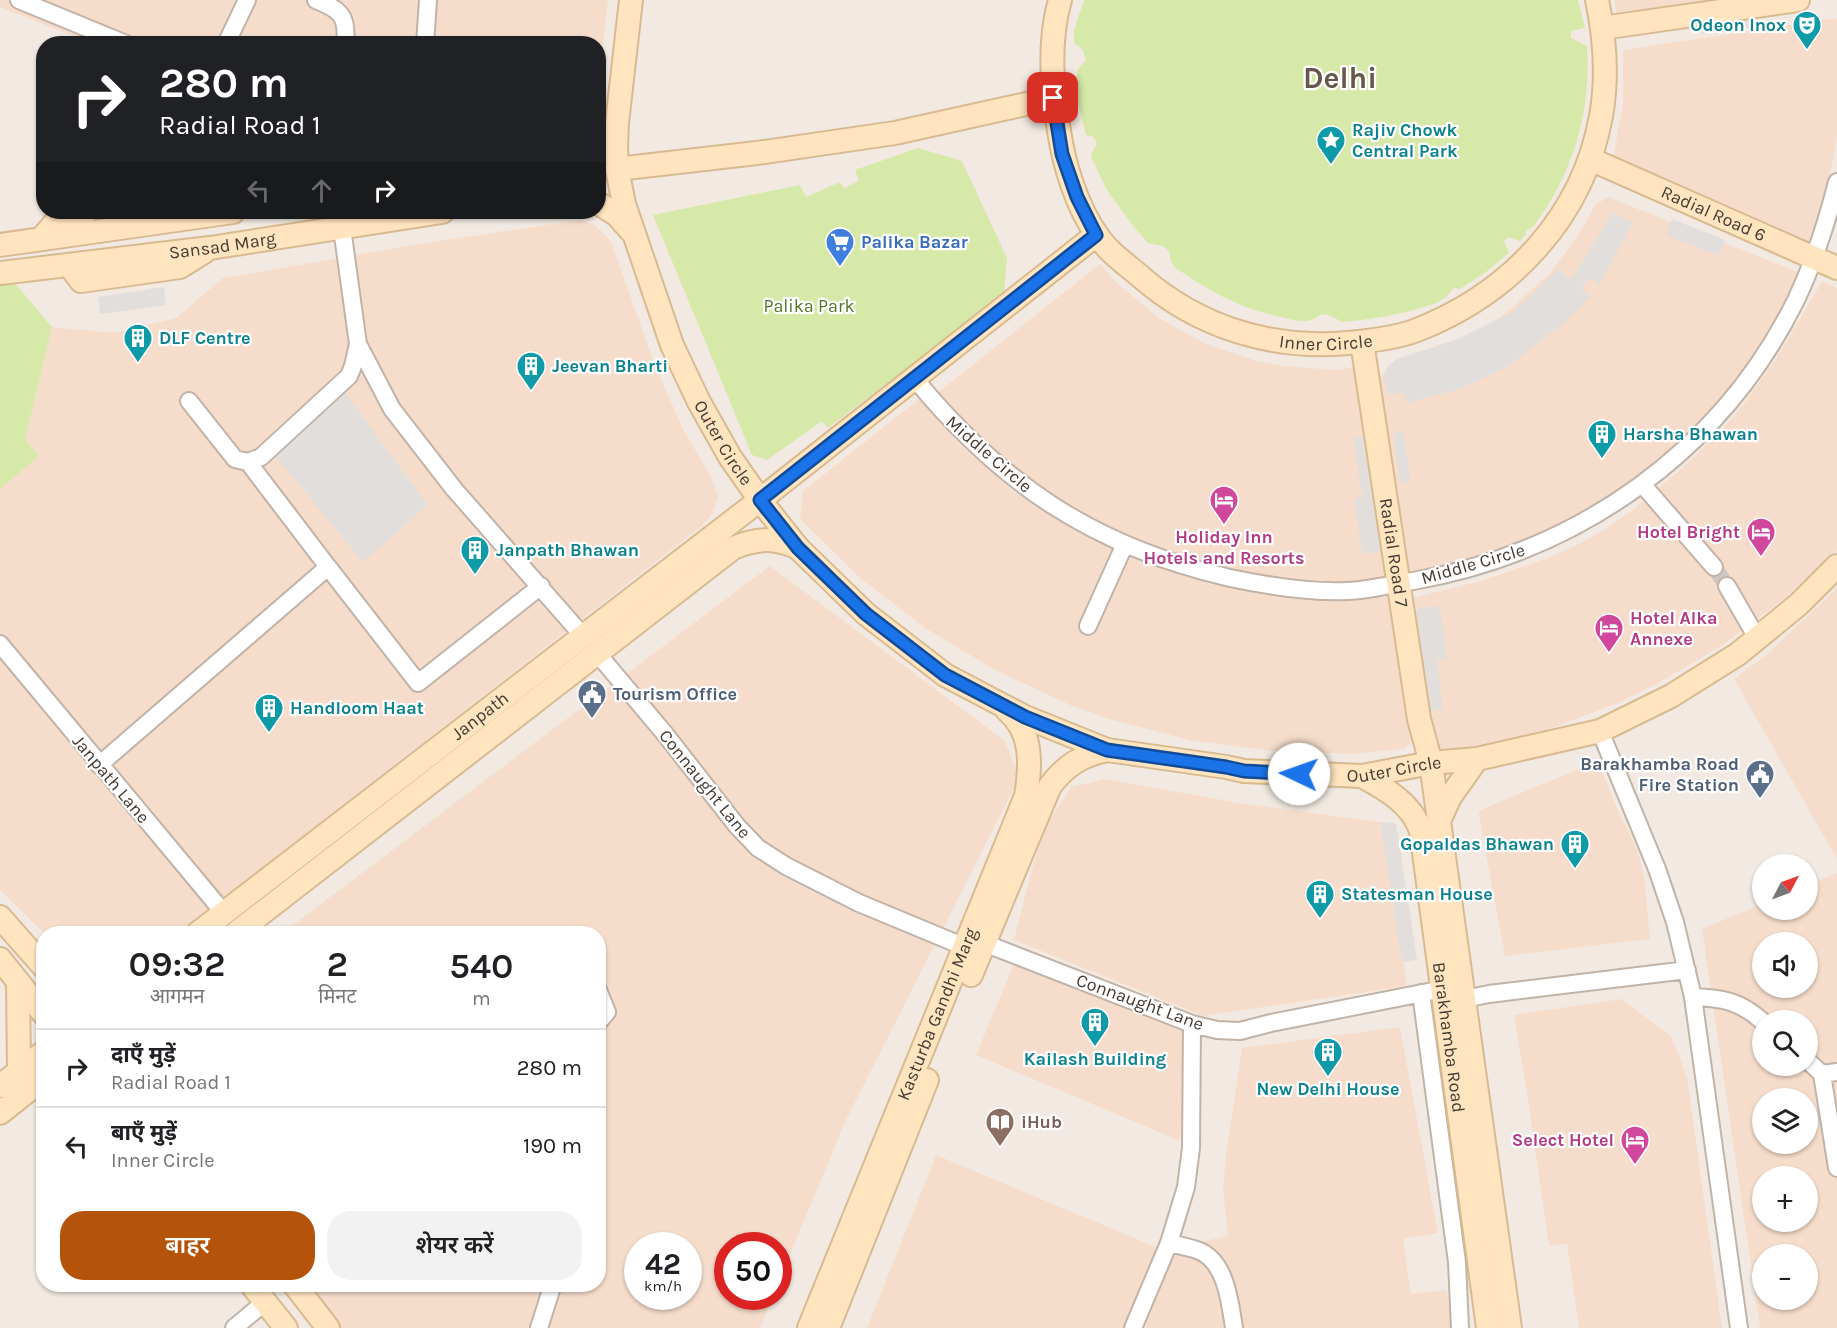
<!DOCTYPE html>
<html lang="hi">
<meta charset="utf-8">
<style>
:root{--surface:#fff;--page:#f2f2f2;--text:#202124;--muted:#757577;--line:#e0e0e0;--accent:#b45309}
body{margin:0;font-family:Karla,"Noto Sans Devanagari",sans-serif;background:var(--page);color:var(--text);height:100vh;display:flex;flex-direction:column;font-size:22px;white-space:nowrap}
*{box-sizing:border-box;margin:0}
p{font-size:20px;color:var(--muted)}
.icon{flex:none;width:33px;height:33px;fill:none;stroke:currentColor;stroke-width:2;stroke-linecap:round;stroke-linejoin:round}
.map{position:relative;flex:1;overflow:hidden}
.drawer{position:absolute;left:36px;top:926px;width:570px;height:366px;display:flex;flex-direction:column;background:var(--surface);border-radius:24px;box-shadow:0 2px 4px #0004}
.drawer>*{flex:none}
.guide{position:absolute;left:36px;top:36px;width:570px;height:183px;border-radius:24px;box-shadow:0 2px 4px #0004;background:#202124;color:#fff;overflow:hidden}
.needle{width:39px;rotate:49deg}
.buttons{position:absolute;left:1752px;top:854px;display:grid;gap:12px}
.buttons a{display:grid;place-items:center;width:66px;height:66px;border-radius:50%;background:var(--surface);box-shadow:0 2px 4px #0004;font-size:30px}
.speed{position:absolute;left:624px;top:1232px;display:flex;gap:12px;font-size:30px;font-weight:700;text-align:center}
.speed>*{display:grid;place-content:center;width:78px;height:78px;border-radius:50%;background:var(--surface);box-shadow:0 2px 4px #0004;line-height:1}
.speed small{font-size:15px;font-weight:400}
.speed .limit{border:9px solid #d22;background:#fff;color:#111}
.pin{position:absolute;display:grid;place-items:center;width:51px;height:51px;color:#fff;margin:-26px;border-radius:12px;box-shadow:0 3px 9px #0006}
.me{position:absolute;width:66px;margin:-33px;rotate:273deg;stroke-linejoin:round;filter:drop-shadow(0 0 4px #0008)}
.turn{display:flex;align-items:center;gap:21px;height:126px;padding:0 24px;font-size:27px}
.turn .icon{width:78px;height:78px;stroke-width:2.5}
.turn b{display:block;font-size:42px;line-height:51px}
.lanes{display:flex;align-items:center;height:57px;padding:0 24px;background:#0003;justify-content:center;gap:30px;direction:ltr}
.lanes .off{opacity:.35}
.eta{display:flex;justify-content:space-evenly;align-items:center;height:102px;text-align:center}
.eta b{font-size:36px;font-weight:600;line-height:42px}
.primary-button{display:flex;gap:12px;margin-top:auto;padding:12px 24px}
.primary-button a{flex:1;height:69px;border-radius:24px;background:var(--accent);color:#fff;font-size:24px;font-weight:600;line-height:69px;text-align:center}
.primary-button a+a{background:var(--page);color:var(--text)}
ul{padding:0;list-style:none}
li{display:flex;align-items:center;gap:18px;height:78px;padding:0 24px;border-top:2px solid var(--line)}
li div{flex:1}
li b{display:block;font-size:22px}
li em{font-style:normal}
.map>svg:first-child{display:block}
</style>
<div class="map">
<svg width="1837" height="1328" viewBox="0 0 1837 1328">
<rect width="100%" height="100%" fill="#f2eae2"/>
<path fill="#f6ddcb" fill-rule="evenodd" d="M 0,0 L 608,0 L 599,77 L 598,44 L 90,43 L 0,7 Z
M 1614,0 L 1728,0 L 1617,16 Z
M 1837,18 L 1837,137 L 1824,204 L 1805,260 L 1606,180 L 1614,154 L 1623,103 L 1623,50 Z
M 1608,197 L 1800,273 L 1771,332 L 1732,389 L 1686,440 L 1605,504 L 1512,550 L 1407,578 L 1377,379 L 1392,365 L 1418,358 L 1491,324 L 1512,308 L 1551,272 L 1583,228 L 1595,205 Z
M 581,220 L 596,226 L 611,241 L 655,366 L 684,431 L 709,473 L 718,496 L 713,512 L 703,525 L 178,933 L 44,933 L 0,890 L 0,489 L 38,456 L 25,440 L 52,327 L 114,333 L 176,318 L 223,278 L 425,243 Z
M 1100,264 L 1118,284 L 1159,318 L 1206,344 L 1257,361 L 1283,366 L 1336,370 L 1356,367 L 1388,580 L 1341,583 L 1271,579 L 1202,566 L 1103,528 L 1014,471 L 936,394 Z
M 1822,281 L 1837,288 L 1837,550 L 1785,598 L 1723,645 L 1655,685 L 1620,702 L 1547,730 L 1472,750 L 1444,753 L 1431,744 L 1408,599 L 1481,581 L 1545,559 L 1577,545 L 1607,528 L 1635,508 L 1688,463 L 1736,414 L 1777,358 Z
M 919,399 L 962,447 L 1016,493 L 1077,532 L 1142,562 L 1210,584 L 1280,596 L 1351,598 L 1395,595 L 1414,738 L 1404,749 L 1353,754 L 1271,751 L 1189,740 L 1109,719 L 1070,705 L 995,670 L 925,628 L 859,577 L 800,519 L 803,491 Z
M 770,566 L 1005,741 L 1019,778 L 846,1120 L 779,1281 L 778,1245 L 728,1245 L 728,1296 L 773,1296 L 760,1328 L 341,1328 L 309,1284 L 598,1284 L 598,933 L 282,933 ZM 638,1245 L 688,1245 L 688,1296 L 638,1296 Z
M 1837,588 L 1837,859 L 1734,679 L 1765,656 Z
M 1598,761 L 1616,806 L 1637,849 L 1644,875 L 1650,939 L 1505,956 L 1478,811 Z
M 1106,779 L 1239,803 L 1380,822 L 1407,986 L 1203,1016 L 1014,940 L 1033,865 L 1047,824 L 1071,787 Z
M 1837,873 L 1837,1328 L 1760,1328 L 1702,929 L 1762,904 L 1762,909 L 1808,909 L 1808,885 ZM 1762,942 L 1808,942 L 1808,987 L 1762,987 ZM 1762,1020 L 1808,1020 L 1808,1065 L 1762,1065 ZM 1762,1098 L 1808,1098 L 1808,1143 L 1762,1143 ZM 1762,1176 L 1808,1176 L 1808,1221 L 1762,1221 ZM 1762,1254 L 1808,1254 L 1808,1299 L 1762,1299 Z
M 1015,961 L 1188,1030 L 1180,1141 L 976,1055 Z
M 1621,999 L 1671,1036 L 1687,1077 L 1722,1328 L 1579,1328 L 1567,1244 L 1549,1246 L 1528,1099 L 1514,1015 Z
M 1400,1027 L 1438,1233 L 1403,1239 L 1411,1294 L 1447,1290 L 1451,1328 L 867,1328 L 936,1155 L 1163,1250 L 1228,1236 L 1223,1189 L 1226,1155 L 1242,1048 Z"/>
<path fill="#d6e9a8" d="M 1084,0 L 1578,0 L 1585,28 L 1571,31 L 1571,38 L 1587,46 C 1591,104 1577,162 1544,211 C 1539,218 1534,229 1526,231 L 1526,234 L 1520,241 L 1509,237 L 1504,241 L 1509,253 L 1486,272 L 1460,289 L 1454,288 C 1451,290 1450,293 1448,295 C 1436,310 1362,321 1341,322 C 1318,305 1321,321 1304,321 C 1296,321 1288,319 1281,317 C 1242,309 1208,291 1176,268 L 1171,261 L 1169,251 L 1163,246 L 1148,243 L 1134,227 L 1108,192 L 1092,159 L 1091,154 L 1097,144 L 1094,137 L 1086,135 C 1083,121 1071,80 1079,68 C 1080,65 1083,63 1086,61 L 1083,50 L 1074,43 L 1074,30 Z
M 918,148 L 962,161 L 1007,258 L 1004,295 L 828,428 L 822,421 L 767,460 L 752,455 L 653,215 L 800,185 L 806,197 L 840,182 L 844,188 L 859,181 L 855,170 Z
M 13,281 L 52,327 L 25,440 L 39,456 L 0,489 L 0,282 Z"/>
<path fill="#e2dedb" d="M 1749,19 L 1751,27 L 1701,34 L 1700,26 Z
M 1613,213 L 1633,223 L 1599,285 L 1590,278 L 1581,288 L 1590,297 L 1565,322 L 1510,365 L 1460,389 L 1406,403 L 1405,393 L 1388,394 L 1383,376 L 1388,366 L 1397,359 L 1458,339 L 1514,311 L 1558,269 L 1571,279 Z
M 1672,219 L 1725,240 L 1719,256 L 1666,235 Z
M 164,287 L 166,305 L 100,314 L 98,297 Z
M 340,386 L 428,505 L 363,562 L 270,450 Z
M 1403,432 L 1411,481 L 1400,483 L 1393,433 Z
M 1366,437 L 1382,551 L 1362,554 L 1354,498 L 1362,497 L 1353,438 Z
M 1440,606 L 1447,659 L 1437,660 L 1443,709 L 1430,711 L 1416,609 Z
M 1380,822 L 1396,823 L 1417,960 L 1402,962 Z"/>
<g fill="none" stroke-linecap="round" stroke-linejoin="round">
<path stroke="#cfc7bf" stroke-width="16" stroke-dasharray="16 8" stroke-linecap="butt" d="M 1714,567 L 1727,586"/>
<g stroke="#c1b3a7" stroke-width="20">
<path id="street" d="M 19,0 L 126,44
M 316,0 C 341,10 348,16 345,44
M 226,44 L 247,0
M 425,44 L 428,0
M 358,344 L 392,409 L 454,489 L 583,636
M 915,379 C 1002,485 1095,547 1230,578 C 1268,586 1309,593 1348,591 C 1369,590 1392,584 1413,581 C 1578,552 1721,452 1796,300 C 1814,262 1827,222 1837,182
M 189,401 L 235,459 L 248,462 L 261,457 L 349,376 L 353,366 L 358,344 L 342,228
M 248,462 L 328,567
M 1642,484 L 1714,567
M 1727,586 L 1757,638
M 1088,626 L 1125,544
M 0,644 L 224,913
M 597,653 L 665,734 L 737,826 L 758,848 L 786,866 L 859,903 L 965,947
M 1600,731 L 1657,869 L 1675,922 L 1693,997 L 1739,1328
M 99,765 L 328,567 L 418,683 L 541,586
M 984,943 L 1192,1024 L 1217,1030 L 1240,1031 L 1271,1023 L 1443,989
M 598,990 L 607,1012 L 598,1023
M 1421,993 L 1457,1262 L 1460,1328
M 1693,997 C 1722,998 1740,1001 1762,1021
M 1464,999 L 1489,994 L 1687,970
M 1192,1024 L 1191,1148 L 1186,1187 L 1169,1243 C 1178,1245 1188,1247 1197,1250 C 1226,1260 1230,1302 1234,1328
M 1808,1061 L 1822,1074 L 1837,1072
M 1822,1074 L 1837,1168
M 234,1328 L 265,1302
M 539,1328 L 553,1284
M 1133,1328 L 1169,1243"/>
</g>
<g stroke="#d8ba91" stroke-width="26">
<g id="secondary">
<path id="s1" d="M 631,0 L 617,123 L 616,146 L 617,169 L 624,204 L 672,345 L 699,402 L 730,457 L 760,500 L 798,548 L 866,614 L 945,675 L 1025,717 L 1107,750 L 1226,767 L 1244,771 L 1362,776 L 1431,763 L 1477,759 L 1600,731 L 1671,696 L 1738,654 L 1799,604 L 1837,566"/>
<path id="s2" d="M 1060,0 C 1048,42 1052,88 1059,131 C 1064,165 1077,207 1097,235 C 1108,252 1126,264 1141,277 C 1198,327 1272,350 1348,343 C 1370,341 1397,338 1417,330 C 1511,293 1583,217 1601,116 C 1608,77 1605,38 1597,0"/>
<path d="M 1602,28 L 1798,0"/>
<path id="s3" d="M 1590,159 L 1837,268"/>
<path d="M 617,169 L 757,153 L 895,133 L 1053,98"/>
<path d="M 598,203 L 617,215 L 631,231"/>
<path d="M 41,239 L 61,216 L 86,212"/>
<path d="M 0,245 L 233,212"/>
<path d="M 69,265 L 81,281 L 180,267 L 204,252"/>
<path id="s4" d="M 0,273 L 210,248 L 442,212"/>
<path id="s5" d="M 1362,342 L 1419,719 L 1431,763 L 1439,821"/>
<path d="M 1477,759 L 1450,797 L 1439,821 L 1510,1328"/>
<path id="s6" d="M 1362,776 C 1386,789 1412,804 1421,831 L 1488,1328"/>
<path d="M 0,917 L 44,967"/>
<path id="s7" d="M 198,933 L 760,500 L 1096,235"/>
<path d="M 236,933 L 733,548 C 756,538 775,537 798,548"/>
<path d="M 0,959 L 44,1014"/>
<path d="M 971,975 L 1050,786 C 1065,766 1082,755 1107,750"/>
<path d="M 18,982 L 19,1071"/>
<path d="M 0,1086 L 44,1052"/>
<path d="M 0,1113 L 44,1078"/>
<path d="M 251,1284 L 286,1328"/>
<path d="M 294,1284 L 328,1328"/>
<path id="s8" d="M 809,1328 L 1026,796 C 1031,765 1033,732 1007,710"/>
<path d="M 828,1328 L 927,1080"/>
</g>
</g>
<use href="#street" stroke="#fff" stroke-width="16"/>
<use href="#secondary" stroke="#ffe5bf" stroke-width="22"/>
</g>
<g fill="none" stroke-linecap="round" stroke-linejoin="round">
<g stroke="#114b97" stroke-width="15">
<path id="route" d="M 1053,98 L 1062,154 L 1077,197 L 1096,235 L 760,500 L 798,548 L 866,614 L 945,675 L 1025,717 L 1107,750 L 1226,767 L 1244,771 L 1299,774"/>
</g>
<use href="#route" stroke="#1a73e8" stroke-width="10"/>
</g>
<defs>
<g id="theatre-pin" transform="scale(1.5)"><path d="M0 17L-7.5 6A9.5 9.5 0 1 1 7.5 6Z" fill="#0f9aa8" stroke="#fff"/><path d="M-5-5.5Q0-4 5-5.5V0Q5 5 0 6Q-5 5-5 0ZM-3.3-2.5H-1v1.5H-3.3ZM1-2.5H3.3v1.5H1ZM-2.8 1Q0 5.5 2.8 1Z" fill="#fff"/></g>
<g id="sight-pin" transform="scale(1.5)"><path d="M0 17L-7.5 6A9.5 9.5 0 1 1 7.5 6Z" fill="#0f9aa8" stroke="#fff"/><path d="M0-6L1.8-2.2L6-1.7L2.9 1.2L3.7 5.4L0 3.3L-3.7 5.4L-2.9 1.2L-6-1.7L-1.8-2.2Z" fill="#fff"/></g>
<g id="supermarket-pin" transform="scale(1.5)"><path d="M0 17L-7.5 6A9.5 9.5 0 1 1 7.5 6Z" fill="#3f7fe0" stroke="#fff"/><path d="M-6-5.5h2.5l.6 2H6L4.5 2H-2.5L-4.4-4H-6ZM-1.5 3.2a1.3 1.3 0 1 0 .1 0ZM3 3.2a1.3 1.3 0 1 0 .1 0Z" fill="#fff"/></g>
<g id="building-pin" transform="scale(1.5)"><path d="M0 17L-7.5 6A9.5 9.5 0 1 1 7.5 6Z" fill="#0f9aa8" stroke="#fff"/><path d="M-4-6H4V6H1V3H-1V6H-4ZM-2.5-4.3h1.7v1.8h-1.7ZM.8-4.3h1.7v1.8H.8ZM-2.5-1h1.7V.8h-1.7ZM.8-1h1.7V.8H.8Z" fill="#fff"/></g>
<g id="hotel-pin" transform="scale(1.5)"><path d="M0 17L-7.5 6A9.5 9.5 0 1 1 7.5 6Z" fill="#d1479c" stroke="#fff"/><path d="M-6-4.5h1.5V1H6V5H4.5V3h-9V5H-6ZM-4 0a1.8 1.8 0 1 1 3.6 0ZM.5 0V-2.5h3Q6-2.5 6 0Z" fill="#fff"/></g>
<g id="civic-pin" transform="scale(1.5)"><path d="M0 17L-7.5 6A9.5 9.5 0 1 1 7.5 6Z" fill="#5c6f8a" stroke="#fff"/><path d="M-.6-6.5H3V-4.5H.6V-3L4-1V1h2V6H-6V1h2V-1L-.6-3ZM-1.2 2.5V6h2.4V2.5Z" fill="#fff"/></g>
<g id="library-pin" transform="scale(1.5)"><path d="M0 17L-7.5 6A9.5 9.5 0 1 1 7.5 6Z" fill="#8d6e63" stroke="#fff"/><path d="M-6-4Q-3-5.5-.7-3.5V5Q-3 3-6 4ZM6-4Q3-5.5 .7-3.5V5Q3 3 6 4Z" fill="#fff"/></g>
</defs>
<g fill-rule="evenodd">
<use href="#theatre-pin" x="1807" y="25"/>
<use href="#sight-pin" x="1331" y="140"/>
<use href="#supermarket-pin" x="840" y="242"/>
<use href="#building-pin" x="138" y="338"/>
<use href="#building-pin" x="531" y="366"/>
<use href="#building-pin" x="1602" y="434"/>
<use href="#hotel-pin" x="1224" y="500"/>
<use href="#hotel-pin" x="1761" y="532"/>
<use href="#building-pin" x="475" y="550"/>
<use href="#hotel-pin" x="1609" y="628"/>
<use href="#civic-pin" x="592" y="694"/>
<use href="#building-pin" x="269" y="708"/>
<use href="#civic-pin" x="1760" y="774"/>
<use href="#building-pin" x="1575" y="844"/>
<use href="#building-pin" x="1320" y="894"/>
<use href="#building-pin" x="1095" y="1022"/>
<use href="#building-pin" x="1328" y="1052"/>
<use href="#library-pin" x="1000" y="1122"/>
<use href="#hotel-pin" x="1635" y="1140"/>
</g>
<g text-anchor="middle" dominant-baseline="central" stroke-width="4.5" stroke-linejoin="round" paint-order="stroke">
<g font-size="18" font-weight="bold" fill="#0d838f" stroke="#fff" text-anchor="start">
<text x="1786" y="25" text-anchor="end">Odeon Inox</text>
<text x="1352" y="130">Rajiv Chowk<tspan x="1352" dy="21">Central Park</tspan></text>
<text x="159" y="338">DLF Centre</text>
<text x="552" y="366">Jeevan Bharti</text>
<text x="1623" y="434">Harsha Bhawan</text>
<text x="496" y="550">Janpath Bhawan</text>
<text x="290" y="708">Handloom Haat</text>
<text x="1554" y="844" text-anchor="end">Gopaldas Bhawan</text>
<text x="1341" y="894">Statesman House</text>
<text x="1095" y="1059" text-anchor="middle">Kailash Building</text>
<text x="1328" y="1089" text-anchor="middle">New Delhi House</text>
</g>
<g font-size="18" fill="#443a32" stroke="#fff">
<text stroke="none"><textPath href="#s3" startOffset="135">Radial Road 6</textPath></text>
<text stroke="none"><textPath href="#s4" startOffset="224">Sansad Marg</textPath></text>
<text stroke="none"><textPath href="#s2" startOffset="506">Inner Circle</textPath></text>
<text stroke="none"><textPath href="#s1" startOffset="465">Outer Circle</textPath></text>
<text transform="translate(989 454) rotate(41)">Middle Circle</text>
<text stroke="none"><textPath href="#s5" startOffset="213">Radial Road 7</textPath></text>
<text transform="translate(1473 564) rotate(-16)">Middle Circle</text>
<text stroke="none"><textPath href="#s7" startOffset="356">Janpath</textPath></text>
<text stroke="none"><textPath href="#s1" startOffset="1257">Outer Circle</textPath></text>
<text transform="translate(111 779) rotate(50)">Janpath Lane</text>
<text transform="translate(705 784) rotate(51)">Connaught Lane</text>
<text transform="translate(1140 1002) rotate(20)">Connaught Lane</text>
<text stroke="none"><textPath href="#s8" startOffset="339">Kasturba Gandhi Marg</textPath></text>
<text stroke="none"><textPath href="#s6" startOffset="291">Barakhamba Road</textPath></text>
</g>
<g font-size="18" font-weight="bold" fill="#366cbe" stroke="#fff" text-anchor="start">
<text x="861" y="242">Palika Bazar</text>
</g>
<g font-size="18" fill="#517724" stroke="#fff">
<text x="809" y="306">Palika Park</text>
</g>
<g font-size="18" font-weight="bold" fill="#b23c85" stroke="#fff" text-anchor="end">
<text x="1740" y="532">Hotel Bright</text>
<text x="1224" y="537" text-anchor="middle">Holiday Inn<tspan x="1224" dy="21">Hotels and Resorts</tspan></text>
<text x="1630" y="618" text-anchor="start">Hotel Alka<tspan x="1630" dy="21">Annexe</tspan></text>
<text x="1614" y="1140">Select Hotel</text>
</g>
<g font-size="18" font-weight="bold" fill="#4e5e75" stroke="#fff" text-anchor="start">
<text x="613" y="694">Tourism Office</text>
<text x="1739" y="764" text-anchor="end">Barakhamba Road<tspan x="1739" dy="21">Fire Station</tspan></text>
</g>
<g font-size="18" font-weight="bold" fill="#785e54" stroke="#fff" text-anchor="start">
<text x="1021" y="1122">iHub</text>
</g>
<g font-size="30" font-weight="bold" fill="#675649" stroke="#fff">
<text x="1340" y="78">Delhi</text>
</g>
</g>
</svg>
<div class="buttons">
<a><svg class="needle" viewBox="-14 -14 28 28"><path d="M0-13l5 13h-10z" fill="#e53935"/><path d="M0 13l5-13h-10z" fill="#757577"/></svg></a>
<a><svg class="icon" aria-label="sound" viewBox="0 0 24 24"><path d="M4 9h4l5-4v14l-5-4H4zM17 9q2 3 0 6"/></svg></a>
<a><svg class="icon" aria-label="search" viewBox="0 0 24 24"><circle cx="10" cy="10" r="6"/><path d="M15 15l6 6"/></svg></a>
<a><svg class="icon" aria-label="layers" viewBox="0 0 24 24"><path d="M12 4l9 5-9 5-9-5zM3 14l9 5 9-5"/></svg></a>
<a>+</a>
<a>−</a>
</div>
<div class="speed"><div>42<small>km/h</small></div><div class="limit">50</div></div>
<div class="pin" style="left:1053px;top:98px;background:#d93025"><svg class="icon" aria-label="arrive" viewBox="0 0 24 24"><path d="M6 21V4h12l-3 4 3 4H6"/></svg></div>
<svg class="me" style="left:1299px;top:774px" viewBox="-20 -20 40 40"><circle r="19" fill="#fff"/><path d="M0-13L10 11 0 6-10 11z" fill="#1a73e8"/></svg>
<div class="guide">
<div class="turn"><svg class="icon" aria-label="right" viewBox="0 0 24 24"><path d="M7 20v-9h11M14 6l5 5-5 5"/></svg><div><b>280 m</b>Radial Road 1</div></div>
<div class="lanes"><svg class="icon off" aria-label="left" viewBox="0 0 24 24"><path d="M17 20v-9H6M10 6l-5 5 5 5"/></svg><svg class="icon off" aria-label="ahead" viewBox="0 0 24 24"><path d="M12 20V5M6 11l6-6 6 6"/></svg><svg class="icon" aria-label="right" viewBox="0 0 24 24"><path d="M7 20v-9h11M14 6l5 5-5 5"/></svg></div>
</div>
<section class="drawer">
<div class="eta">
<div><b>09:32</b><p>आगमन</p></div>
<div><b>2</b><p>मिनट</p></div>
<div><b>540</b><p>m</p></div>
</div>
<ul>
<li><svg class="icon" aria-label="right" viewBox="0 0 24 24"><path d="M7 20v-9h11M14 6l5 5-5 5"/></svg><div><b>दाएँ मुड़ें</b><p>Radial Road 1</p></div><em>280 m</em></li>
<li><svg class="icon" aria-label="left" viewBox="0 0 24 24"><path d="M17 20v-9H6M10 6l-5 5 5 5"/></svg><div><b>बाएँ मुड़ें</b><p>Inner Circle</p></div><em>190 m</em></li>
</ul>
<div class="primary-button"><a>बाहर</a><a>शेयर करें</a></div>
</section>
</div>
